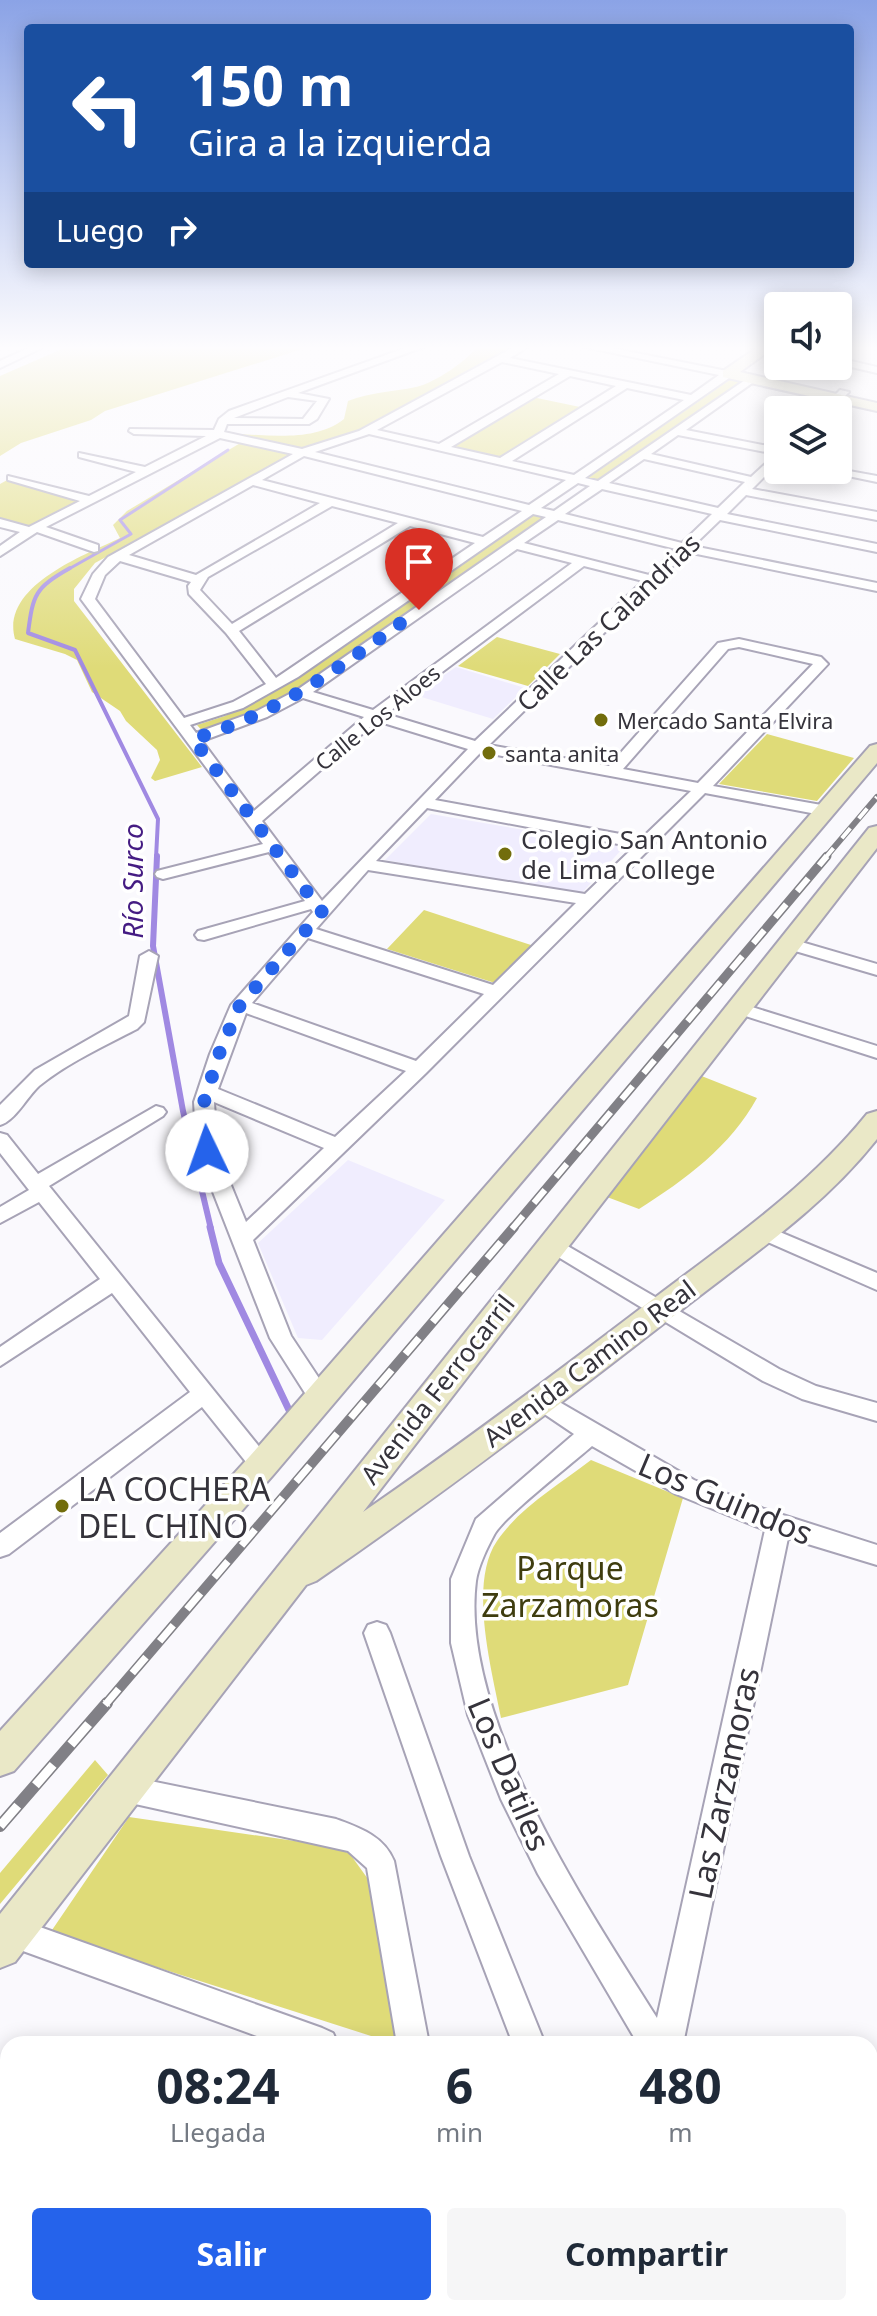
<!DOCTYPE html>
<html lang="es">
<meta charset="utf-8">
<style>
:root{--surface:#fff;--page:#f6f6f7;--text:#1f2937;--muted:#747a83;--accent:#2563eb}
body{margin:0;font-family:"Noto Sans",sans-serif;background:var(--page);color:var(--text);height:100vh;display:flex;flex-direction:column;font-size:30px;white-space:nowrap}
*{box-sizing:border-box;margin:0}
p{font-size:26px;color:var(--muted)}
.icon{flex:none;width:44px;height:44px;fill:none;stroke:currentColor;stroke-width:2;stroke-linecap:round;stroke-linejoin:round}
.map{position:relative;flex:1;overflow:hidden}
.side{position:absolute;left:0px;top:2036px;width:878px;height:280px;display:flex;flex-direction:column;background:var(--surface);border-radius:24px 24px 0 0;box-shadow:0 4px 20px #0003}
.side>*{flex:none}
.top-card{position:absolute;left:24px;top:24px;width:830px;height:244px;border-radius:8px;box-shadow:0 4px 20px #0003;background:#1a4fa0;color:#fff;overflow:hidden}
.tools{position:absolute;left:764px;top:292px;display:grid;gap:16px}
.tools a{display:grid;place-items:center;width:88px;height:88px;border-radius:8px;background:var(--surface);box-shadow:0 4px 20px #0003;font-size:40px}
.pin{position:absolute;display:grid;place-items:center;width:68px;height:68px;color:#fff;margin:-82px -34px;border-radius:50% 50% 50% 0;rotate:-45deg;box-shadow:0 0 8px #0007}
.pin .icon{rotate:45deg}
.me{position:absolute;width:88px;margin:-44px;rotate:357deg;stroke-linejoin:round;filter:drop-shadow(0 0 6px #0008)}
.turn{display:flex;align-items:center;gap:28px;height:168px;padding:0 32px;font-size:36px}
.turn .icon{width:104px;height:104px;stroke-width:2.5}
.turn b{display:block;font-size:56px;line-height:68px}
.then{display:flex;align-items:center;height:76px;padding:0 32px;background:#0003;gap:16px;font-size:30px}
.eta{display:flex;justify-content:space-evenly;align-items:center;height:136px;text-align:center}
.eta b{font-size:48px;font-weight:700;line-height:56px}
.cta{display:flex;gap:16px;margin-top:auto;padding:16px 32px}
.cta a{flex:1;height:92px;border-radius:8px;background:var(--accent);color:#fff;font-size:32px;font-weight:700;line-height:92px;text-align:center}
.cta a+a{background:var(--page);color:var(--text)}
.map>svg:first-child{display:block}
</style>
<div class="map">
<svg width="877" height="2316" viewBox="0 0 877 2316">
<rect width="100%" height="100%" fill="#faf9fd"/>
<path fill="#f0edfe" d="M 456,667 L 525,688 L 493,719 L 415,695 Z
M 431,814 L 624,847 L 581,894 L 385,860 Z
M 348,1160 L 445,1200 L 322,1340 L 298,1338 L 258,1243 Z"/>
<path fill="#dfdb78" d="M 71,345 L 315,345 L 105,411 L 91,420 L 21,443 L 0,456 L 0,376 Z
M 479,345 L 519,345 L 360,431 L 304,450 L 236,434 C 271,435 315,442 344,419 L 348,401 C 371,392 392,392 416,387 C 435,383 468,360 479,345 Z
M 731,379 L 744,381 L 600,480 L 588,478 Z
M 532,397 L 580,407 L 501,457 L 451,446 Z
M 242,442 L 293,455 L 95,563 L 74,589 L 74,601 L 202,767 L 155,781 L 151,778 L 160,760 L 157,750 L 126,721 L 120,711 L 92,692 L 77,660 L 65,654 L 15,639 C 0,586 85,555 120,538 L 113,525 L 127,511 Z
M 9,479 L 82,500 L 29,527 L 0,519 L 0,484 Z
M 535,513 L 549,516 L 279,702 L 204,733 L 197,725 L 225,716 L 280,688 Z
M 497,637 L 560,654 L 528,686 L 458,666 Z
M 767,734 L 854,758 L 817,801 L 719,784 Z
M 424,910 L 534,946 L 495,983 L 387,949 Z
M 699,1075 L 757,1098 C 731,1146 685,1180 639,1209 L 607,1197 Z
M 591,1460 L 683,1498 L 628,1685 L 501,1718 C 492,1671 468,1583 497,1541 C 520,1507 559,1485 591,1460 Z
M 95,1760 L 108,1775 L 0,1904 L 0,1873 Z
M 129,1817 L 336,1847 L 350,1854 L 373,1886 L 396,2044 L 50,1933 Z"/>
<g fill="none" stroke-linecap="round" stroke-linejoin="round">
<path stroke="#a089e2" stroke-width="3" d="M 67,570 L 131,534 L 120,520 L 228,450"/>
<path stroke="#a089e2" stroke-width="4" d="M 70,568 C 35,588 33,594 28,633 L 75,650 L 158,819 L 156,858"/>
<path stroke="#a089e2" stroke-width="6" d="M 157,856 L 153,946 L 183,1111 L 211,1229"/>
<path stroke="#a089e2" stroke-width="7" d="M 210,1227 L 219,1263 L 289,1410"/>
<g stroke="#a7a3b6" stroke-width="4">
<path id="street" d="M 35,345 L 48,345 L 0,368 L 0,361 Z
M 414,345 L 429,345 L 298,393 L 329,399 L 317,419 L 309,424 L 227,424 L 224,432 L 302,449 L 359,431 L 518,345 L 531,345 L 510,358 L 691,395 L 719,375 L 575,345 L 596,345 L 732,372 L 732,376 L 585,478 L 598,481 L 751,376 L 756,379 L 755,381 L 686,430 L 778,448 L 778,463 L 752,489 L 877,512 L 877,520 L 746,495 L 727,514 L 877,544 L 877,552 L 720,520 L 693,546 L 877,583 L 877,591 L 687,552 L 489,745 L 609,766 L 718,643 L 739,639 L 821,657 L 828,664 L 713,786 L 827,806 L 835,811 L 827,816 L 705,793 L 426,1073 L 253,1240 L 291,1336 L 332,1398 L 328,1404 L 320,1407 L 312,1404 L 270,1338 L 197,1151 L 194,1102 L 210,1054 L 231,1005 L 313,912 L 311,909 L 204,940 L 198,939 L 195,935 L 198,931 L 305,901 L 269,852 L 163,879 L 157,877 L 155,874 L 157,871 L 263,844 L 81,599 L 93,574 L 108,557 L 293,454 L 220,438 L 46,527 L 98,545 L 98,551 L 94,552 L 37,532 L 0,556 L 0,546 L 20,532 L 0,527 L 0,519 L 29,527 L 80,501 L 8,480 L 8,476 L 89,496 L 136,472 L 79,457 L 79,453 L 145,467 L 206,436 L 134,434 L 129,431 L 130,429 L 214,430 L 219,419 L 229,411 ZM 502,362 L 559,374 L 439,444 L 377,430 ZM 570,376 L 616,386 L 500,458 L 451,447 ZM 627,388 L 684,400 L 574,475 L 512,461 ZM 288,397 L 317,401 L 303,419 L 234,418 ZM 369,434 L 566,480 L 529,505 L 315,452 ZM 678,435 L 776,454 L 751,477 L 651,454 ZM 304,456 L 522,511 L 483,537 L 262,480 ZM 644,459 L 745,482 L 718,508 L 609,483 ZM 578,483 L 590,486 L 554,511 L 541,508 ZM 253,485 L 320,503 L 196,575 L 129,555 ZM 602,489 L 712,514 L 682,543 L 565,514 ZM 332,506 L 398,523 L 232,624 L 200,590 L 208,577 ZM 533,514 L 546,517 L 297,690 L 257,711 L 196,733 L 190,725 L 243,708 L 298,677 ZM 558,520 L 676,549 L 649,575 L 524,543 ZM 410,526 L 475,543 L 276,678 L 239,631 ZM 517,549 L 572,563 L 373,710 L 313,692 ZM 120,561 L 191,582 L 188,586 L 189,594 L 226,633 L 266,684 L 233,702 L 184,718 L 95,599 L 105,575 ZM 584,566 L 643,581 L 475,741 L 386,714 ZM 739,647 L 813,664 L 698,783 L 623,769 L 728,649 ZM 303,698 L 364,717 L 254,811 L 202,741 L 267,717 ZM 377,721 L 468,749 L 322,901 L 262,821 ZM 481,752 L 691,791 L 642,838 L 435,800 ZM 427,808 L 634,847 L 585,894 L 376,861 ZM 368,870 L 576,903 L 493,985 L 316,929 ZM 308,938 L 484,994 L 416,1061 L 252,1003 ZM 246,1013 L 406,1071 L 335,1137 L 218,1089 ZM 214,1102 L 324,1148 L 246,1222 L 217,1151 Z
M 744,345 L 771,348 L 766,351 Z
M 838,358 L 877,367 L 877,373 L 838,364 Z
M 840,390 L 849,392 L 831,410 L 820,410 Z
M 838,469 L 877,476 L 877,482 L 819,470 Z
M 791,939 L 877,964 L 877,975 L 785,948 L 782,944 Z
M 149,951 L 158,956 L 144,1022 L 137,1029 C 104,1046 69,1062 39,1086 C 27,1097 15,1121 0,1125 L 0,1105 L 35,1070 L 129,1016 L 140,956 Z
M 739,1003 L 877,1046 L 877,1058 L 733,1012 L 730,1008 L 733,1004 Z
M 156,1106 L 163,1108 L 166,1112 L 163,1116 L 49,1186 L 274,1465 L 270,1472 L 262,1475 L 254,1472 L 202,1407 L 9,1554 L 0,1557 L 0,1533 L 190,1392 L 112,1293 L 0,1366 L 0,1347 L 100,1279 L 39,1202 L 0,1223 L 0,1207 L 29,1190 L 0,1153 L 0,1133 L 7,1135 L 38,1174 Z
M 761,1224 L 877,1273 L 877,1290 L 754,1236 L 751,1231 L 754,1226 Z
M 552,1237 L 779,1369 L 816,1386 L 877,1403 L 877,1421 L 802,1399 L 763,1381 L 545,1249 L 541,1244 L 545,1239 Z
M 542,1392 L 694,1480 L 764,1509 L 877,1545 L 877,1565 L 788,1538 L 683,2044 L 638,2044 L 538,1874 L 501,1799 L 468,1715 L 451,1643 L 451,1579 L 476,1519 L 574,1434 L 534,1407 L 530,1401 L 534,1395 ZM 592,1446 L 676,1494 L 765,1530 L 657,2018 C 587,1907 459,1716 476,1581 C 478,1567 487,1548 494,1535 C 503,1517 573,1463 592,1446 Z
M 377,1622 L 386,1625 L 390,1633 L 469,1856 L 545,2044 L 513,2044 L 441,1856 L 364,1633 L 368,1625 Z
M 126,1776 L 336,1819 C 360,1828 384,1836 394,1861 L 429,2044 L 397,2044 L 367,1868 L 348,1851 L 126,1802 L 116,1798 L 112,1789 L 116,1780 Z
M 12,1917 L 322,2028 L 333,2033 L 338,2044 L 279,2044 L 12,1947 L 0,1939 L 2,1922 Z
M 0,2073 L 8,2075 L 8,2107 L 0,2105 Z
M 533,2308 L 567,2308 L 566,2316 L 532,2316 Z
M 627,2308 L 661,2308 L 660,2316 L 626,2316 Z
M 773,2308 L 828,2308 L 831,2316 L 776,2316 Z"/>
</g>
<g stroke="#a7a3b6" stroke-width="4">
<path id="secondary" d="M 761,345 L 777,345 L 740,372 L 877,403 L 877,411 L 723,377 L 723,371 Z
M 877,744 L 877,763 L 274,1474 L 14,1771 L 0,1776 L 0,1731 L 250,1456 L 870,746 Z
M 877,826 L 877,848 L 363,1512 C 463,1443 560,1370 657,1296 C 731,1240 808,1187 867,1114 L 877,1111 L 877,1139 C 822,1209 746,1259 676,1314 C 558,1406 440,1496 316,1581 L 306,1585 L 15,1962 L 0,1968 L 0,1914 L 869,828 Z"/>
</g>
<use href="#street" fill="#fff" fill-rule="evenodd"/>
<use href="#secondary" fill="#eae8c7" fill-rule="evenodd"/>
<g stroke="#818086" stroke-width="6">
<path id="rail-far3" d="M 825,858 L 877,797"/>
</g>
<g stroke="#818086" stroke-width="9">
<path id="rail-far2" d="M 512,1229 L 827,856"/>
</g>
<g stroke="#818086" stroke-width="10">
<path id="rail-far1" d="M 105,1705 L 514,1227"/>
</g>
<g stroke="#818086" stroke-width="12">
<path id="rail" d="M 0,1826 L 107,1703"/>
</g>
<use href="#rail-far3" stroke="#fff" stroke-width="4" stroke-dasharray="13" stroke-linecap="butt"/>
<use href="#rail-far2" stroke="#fff" stroke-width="6" stroke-dasharray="17" stroke-linecap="butt"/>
<use href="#rail-far1" stroke="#fff" stroke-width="7" stroke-dasharray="21" stroke-linecap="butt"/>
<use href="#rail" stroke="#fff" stroke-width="9" stroke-dasharray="27" stroke-linecap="butt"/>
</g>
<linearGradient id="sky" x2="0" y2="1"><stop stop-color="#8ba3e6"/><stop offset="0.52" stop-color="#fdfcfe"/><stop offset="1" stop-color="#fdfcfe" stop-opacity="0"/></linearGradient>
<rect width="877" height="669" fill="url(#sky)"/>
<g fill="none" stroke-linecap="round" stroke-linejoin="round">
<path stroke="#2563eb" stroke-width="14" stroke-dasharray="0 25.2" d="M 207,1151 L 204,1102 L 219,1054 L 240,1005 L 322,912 L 193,739 C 285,711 342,665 419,610"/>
</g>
<g fill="#726d0c" stroke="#fff" stroke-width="3">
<circle cx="601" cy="720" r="8"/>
<circle cx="489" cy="753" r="8"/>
<circle cx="505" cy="854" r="8"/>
<circle cx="62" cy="1506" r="8"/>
</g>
<g text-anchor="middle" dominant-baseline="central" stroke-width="7" stroke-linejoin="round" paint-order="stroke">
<g font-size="22" fill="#35333b" stroke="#fff">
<text transform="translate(377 717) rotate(-39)">Calle Los Aloes</text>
</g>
<g font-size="22" fill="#35333b" stroke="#fff" text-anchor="start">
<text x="617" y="720">Mercado Santa Elvira</text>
<text x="505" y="753">santa anita</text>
</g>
<g font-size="26" fill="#35333b" stroke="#fff">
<text transform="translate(608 622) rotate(-44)">Calle Las Calandrias</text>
<text transform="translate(589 1363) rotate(-37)">Avenida Camino Real</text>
<text transform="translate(437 1389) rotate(-52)">Avenida Ferrocarril</text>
</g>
<g font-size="26" fill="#35333b" stroke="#fff" text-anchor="start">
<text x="521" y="839">Colegio San Antonio<tspan x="521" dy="30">de Lima College</tspan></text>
</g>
<g font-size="28" font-style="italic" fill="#451c83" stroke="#fff">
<text transform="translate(132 881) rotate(-90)">Río Surco</text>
</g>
<g font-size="32" fill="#35333b" stroke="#fff" text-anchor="start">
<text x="78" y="1488">LA COCHERA<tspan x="78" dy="37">DEL CHINO</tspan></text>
</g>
<g font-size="32" fill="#35333b" stroke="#fff">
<text transform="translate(726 1498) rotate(23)">Los Guindos</text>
<text transform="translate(510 1774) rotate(67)">Los Datiles</text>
<text transform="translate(723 1783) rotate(-78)">Las Zarzamoras</text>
</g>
<g font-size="32" fill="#3f3d0f" stroke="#fff">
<text x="570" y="1567">Parque<tspan x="570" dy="37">Zarzamoras</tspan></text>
</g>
</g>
</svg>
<div class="tools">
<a><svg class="icon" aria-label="sound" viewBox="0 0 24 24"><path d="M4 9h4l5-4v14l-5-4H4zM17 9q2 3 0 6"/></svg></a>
<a><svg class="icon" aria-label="layers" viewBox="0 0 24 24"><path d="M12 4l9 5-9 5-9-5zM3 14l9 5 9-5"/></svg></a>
</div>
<div class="pin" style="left:419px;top:610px;background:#d93025"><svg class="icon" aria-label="arrive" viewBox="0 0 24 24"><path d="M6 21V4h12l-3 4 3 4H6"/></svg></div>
<svg class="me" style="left:207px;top:1151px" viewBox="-20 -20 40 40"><circle r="19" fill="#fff"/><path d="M0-13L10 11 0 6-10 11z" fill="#2563eb"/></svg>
<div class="top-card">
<div class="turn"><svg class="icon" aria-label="left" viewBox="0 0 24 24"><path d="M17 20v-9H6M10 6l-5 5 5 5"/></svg><div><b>150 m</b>Gira a la izquierda</div></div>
<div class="then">Luego<svg class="icon" aria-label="right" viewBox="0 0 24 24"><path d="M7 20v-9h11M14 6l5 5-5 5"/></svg></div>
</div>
<section class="side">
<div class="eta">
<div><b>08:24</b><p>Llegada</p></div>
<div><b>6</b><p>min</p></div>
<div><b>480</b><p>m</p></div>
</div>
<div class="cta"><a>Salir</a><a>Compartir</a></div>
</section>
</div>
